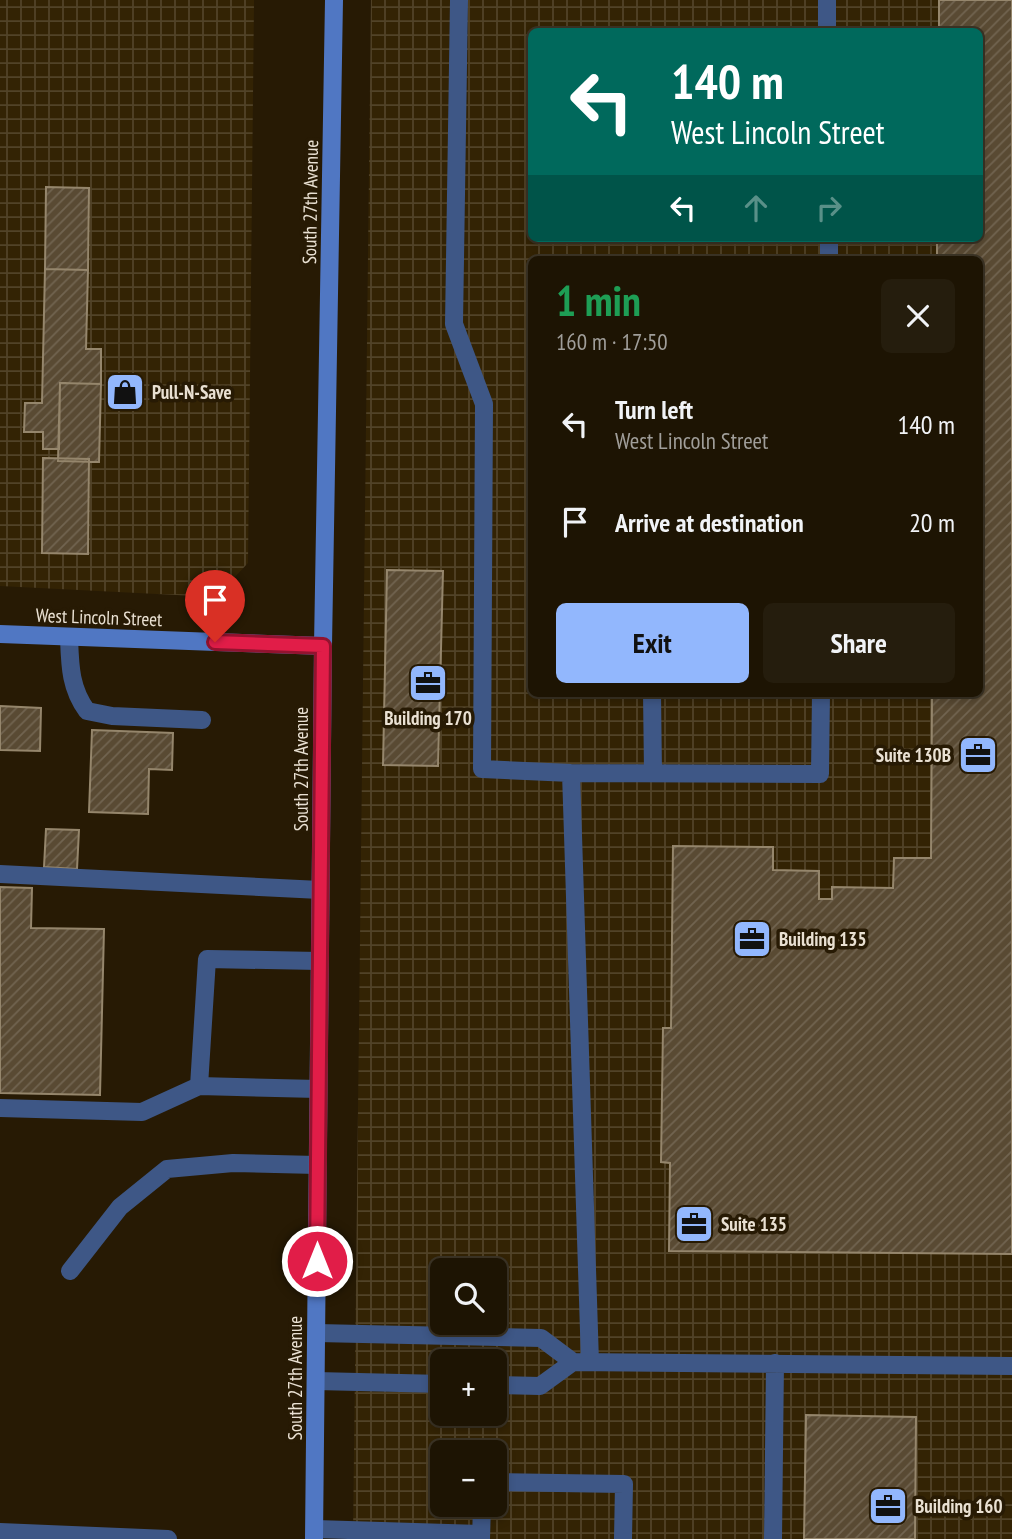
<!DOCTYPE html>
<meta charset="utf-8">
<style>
:root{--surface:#1d1403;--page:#251d0d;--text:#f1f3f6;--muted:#a09e9a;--line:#3b3325;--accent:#92b7fd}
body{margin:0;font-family:"PT Sans Narrow",sans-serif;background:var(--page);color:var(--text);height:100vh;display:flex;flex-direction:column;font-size:26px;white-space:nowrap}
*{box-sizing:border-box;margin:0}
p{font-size:23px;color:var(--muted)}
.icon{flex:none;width:38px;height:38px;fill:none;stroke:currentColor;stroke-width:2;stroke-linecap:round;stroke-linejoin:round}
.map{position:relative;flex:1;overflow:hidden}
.details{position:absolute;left:528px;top:256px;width:455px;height:441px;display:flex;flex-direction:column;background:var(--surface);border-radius:10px;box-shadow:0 4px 10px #0003,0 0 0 2px var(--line)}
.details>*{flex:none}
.top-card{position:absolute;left:528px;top:28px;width:455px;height:214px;border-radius:10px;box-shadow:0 4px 10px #0003,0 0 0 2px var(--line);background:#00695c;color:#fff;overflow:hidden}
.fabs{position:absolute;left:430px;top:1258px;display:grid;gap:14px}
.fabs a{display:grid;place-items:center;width:77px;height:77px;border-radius:10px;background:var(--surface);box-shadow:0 4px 10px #0003,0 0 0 2px var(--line);font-size:35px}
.pin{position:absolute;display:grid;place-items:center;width:60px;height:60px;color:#fff;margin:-72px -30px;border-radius:50% 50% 50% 0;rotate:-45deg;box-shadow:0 0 7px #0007}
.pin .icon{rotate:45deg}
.me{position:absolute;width:77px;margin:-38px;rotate:0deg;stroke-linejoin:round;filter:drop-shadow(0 0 5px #0008)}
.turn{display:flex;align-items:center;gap:24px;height:147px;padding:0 28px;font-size:32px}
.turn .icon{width:91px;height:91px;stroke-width:2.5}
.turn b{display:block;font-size:49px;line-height:60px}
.lanes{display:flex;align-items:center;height:66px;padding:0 28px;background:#0003;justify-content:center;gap:35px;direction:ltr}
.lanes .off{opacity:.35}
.round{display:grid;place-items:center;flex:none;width:74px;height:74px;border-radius:10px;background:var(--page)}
.summary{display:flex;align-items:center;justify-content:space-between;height:119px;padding:0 28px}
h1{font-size:42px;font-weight:600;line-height:52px;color:#1e9e55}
.action{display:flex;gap:14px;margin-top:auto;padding:14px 28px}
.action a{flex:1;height:80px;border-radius:10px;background:var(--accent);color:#111;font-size:28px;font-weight:600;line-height:80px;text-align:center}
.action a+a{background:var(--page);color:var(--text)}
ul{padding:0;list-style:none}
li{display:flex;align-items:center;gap:21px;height:98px;padding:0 28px}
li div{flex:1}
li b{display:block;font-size:26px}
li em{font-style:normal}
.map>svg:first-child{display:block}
</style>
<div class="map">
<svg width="1012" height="1539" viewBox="0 0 1012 1539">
<defs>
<pattern id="industrial-grid" width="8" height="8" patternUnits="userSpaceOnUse" patternTransform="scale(1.75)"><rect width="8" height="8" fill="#332304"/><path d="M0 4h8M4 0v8" fill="none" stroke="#514328"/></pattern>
<pattern id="building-hatch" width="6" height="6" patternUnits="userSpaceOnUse" patternTransform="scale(1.75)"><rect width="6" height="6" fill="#594a33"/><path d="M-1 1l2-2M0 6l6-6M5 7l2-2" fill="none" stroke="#716450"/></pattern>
</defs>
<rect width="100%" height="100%" fill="#271a04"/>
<path fill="url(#industrial-grid)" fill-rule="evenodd" d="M 0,0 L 254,0 L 248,563 L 216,597 L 0,586 Z
M 371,0 L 1012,0 L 1012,1539 L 353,1539 ZM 532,32 L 980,32 L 980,238 L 532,238 ZM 532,259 L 980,259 L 980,693 L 532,693 ZM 443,1270 L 495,1270 L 495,1323 L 443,1323 ZM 443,1362 L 495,1362 L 495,1414 L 443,1414 ZM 443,1452 L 495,1452 L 495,1505 L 443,1505 Z"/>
<path fill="url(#building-hatch)" stroke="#95866c" stroke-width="2" d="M 939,0 L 1012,0 L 1012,1254 L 669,1251 L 670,1163 L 661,1162 L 663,1028 L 671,1028 L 673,846 L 773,847 L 773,870 L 819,871 L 819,899 L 832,899 L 832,887 L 893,888 L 894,858 L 931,858 L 932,693 L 980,693 L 980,259 L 937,259 L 937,238 L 980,238 L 980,32 L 939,32 Z
M 46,187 L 89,188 L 88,270 L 45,269 Z
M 45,269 L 88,270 L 86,349 L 101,349 L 101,384 L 60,383 L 59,449 L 43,449 L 43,432 L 24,432 L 25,403 L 42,403 Z
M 60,383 L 101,384 L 99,462 L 58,461 Z
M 43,458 L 89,459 L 88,554 L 42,553 Z
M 387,570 L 443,571 L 438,766 L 383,765 Z
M 0,706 L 41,708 L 40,751 L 0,750 Z
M 92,730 L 173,733 L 172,770 L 149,769 L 148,814 L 89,812 Z
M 46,829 L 79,830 L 77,869 L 44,867 Z
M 0,887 L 32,888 L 31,928 L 104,929 L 100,1095 L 0,1093 Z
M 806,1415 L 916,1417 L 915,1539 L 804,1539 Z"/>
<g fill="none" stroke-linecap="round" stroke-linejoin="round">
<path stroke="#3e5786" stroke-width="18" d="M 459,0 L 454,324 L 484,404 L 482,769 L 571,773 L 820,774 L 821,693
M 827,0 L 827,32
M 829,238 L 829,259
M 69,637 C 70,665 70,688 87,711 L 112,716 L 202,720
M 652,693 L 653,772
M 571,773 L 590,1362
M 0,874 L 320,890
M 199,1086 L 318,1089
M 0,1108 L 142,1112 L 199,1086 L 207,959 L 319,961
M 70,1271 L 120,1207 L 167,1169 L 233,1163 L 317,1165
M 317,1333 L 541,1338 L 573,1362 L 1012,1366
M 316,1381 L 443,1384
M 495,1385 L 540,1386 L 573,1362
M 495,1482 L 624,1484 L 623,1539
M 315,1529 L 481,1534
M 0,1532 L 168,1539
M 481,1539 L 482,1505
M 773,1539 L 775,1363"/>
<path stroke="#5077c3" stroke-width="18" d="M 0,634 L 323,646
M 314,1539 L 323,646 L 334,0"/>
</g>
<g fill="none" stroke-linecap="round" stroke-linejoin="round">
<g stroke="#92132f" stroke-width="18">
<path id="route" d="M 215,642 L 323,646 L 317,1261"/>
</g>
<use href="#route" stroke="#e11d48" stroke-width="12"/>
</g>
<defs>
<g id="shop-square" transform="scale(2.0125)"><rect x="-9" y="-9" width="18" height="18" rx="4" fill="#92b7fd" stroke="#271a04"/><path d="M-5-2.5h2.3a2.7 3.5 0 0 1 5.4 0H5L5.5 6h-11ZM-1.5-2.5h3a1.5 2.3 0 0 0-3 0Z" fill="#111"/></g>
<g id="office-square" transform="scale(2.0125)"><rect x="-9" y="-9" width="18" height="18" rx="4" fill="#92b7fd" stroke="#271a04"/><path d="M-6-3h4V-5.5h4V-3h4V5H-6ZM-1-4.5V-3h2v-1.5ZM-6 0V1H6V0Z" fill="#111"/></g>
</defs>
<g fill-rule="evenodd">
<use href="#shop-square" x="125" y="392"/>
<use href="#office-square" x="428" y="683"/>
<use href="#office-square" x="978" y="755"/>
<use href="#office-square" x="752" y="939"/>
<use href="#office-square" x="694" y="1224"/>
<use href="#office-square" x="888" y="1506"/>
</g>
<g text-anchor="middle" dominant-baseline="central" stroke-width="7" stroke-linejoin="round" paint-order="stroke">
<g font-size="19" fill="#e9e0d2" stroke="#271a04">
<text transform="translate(310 202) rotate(-89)">South 27th Avenue</text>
<text transform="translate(99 617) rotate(2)">West Lincoln Street</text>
<text transform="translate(301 769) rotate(-90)">South 27th Avenue</text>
<text transform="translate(295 1378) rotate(-90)">South 27th Avenue</text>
</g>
<g font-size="19" font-weight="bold" fill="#e9e0d2" stroke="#271a04" text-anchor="start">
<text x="152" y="392">Pull-N-Save</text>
<text x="428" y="718" text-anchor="middle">Building 170</text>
<text x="951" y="755" text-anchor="end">Suite 130B</text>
<text x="779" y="939">Building 135</text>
<text x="721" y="1224">Suite 135</text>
<text x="915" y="1506">Building 160</text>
</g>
</g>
</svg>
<div class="fabs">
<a><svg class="icon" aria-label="search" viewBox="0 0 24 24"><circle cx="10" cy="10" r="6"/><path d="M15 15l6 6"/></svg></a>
<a>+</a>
<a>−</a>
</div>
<div class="pin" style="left:215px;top:642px;background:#d93025"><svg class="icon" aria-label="arrive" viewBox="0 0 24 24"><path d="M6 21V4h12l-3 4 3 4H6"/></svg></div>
<svg class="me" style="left:317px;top:1261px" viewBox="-20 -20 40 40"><circle r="17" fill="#e11d48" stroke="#fff" stroke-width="3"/><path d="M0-11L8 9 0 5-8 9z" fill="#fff"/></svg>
<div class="top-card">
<div class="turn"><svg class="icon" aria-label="left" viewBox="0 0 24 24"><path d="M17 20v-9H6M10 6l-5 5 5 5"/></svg><div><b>140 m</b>West Lincoln Street</div></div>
<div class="lanes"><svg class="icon" aria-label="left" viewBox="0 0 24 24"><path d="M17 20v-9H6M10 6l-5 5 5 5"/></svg><svg class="icon off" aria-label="ahead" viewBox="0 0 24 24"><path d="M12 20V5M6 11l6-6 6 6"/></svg><svg class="icon off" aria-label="right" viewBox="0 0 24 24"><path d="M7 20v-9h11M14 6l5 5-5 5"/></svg></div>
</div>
<section class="details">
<div class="summary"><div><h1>1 min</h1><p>160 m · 17:50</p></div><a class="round"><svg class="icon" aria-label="close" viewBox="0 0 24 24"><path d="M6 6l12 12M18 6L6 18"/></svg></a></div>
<ul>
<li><svg class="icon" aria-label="left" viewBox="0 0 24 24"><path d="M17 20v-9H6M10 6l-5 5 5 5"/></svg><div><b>Turn left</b><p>West Lincoln Street</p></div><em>140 m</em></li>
<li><svg class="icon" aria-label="arrive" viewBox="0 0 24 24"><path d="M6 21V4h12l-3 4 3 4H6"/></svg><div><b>Arrive at destination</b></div><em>20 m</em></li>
</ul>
<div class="action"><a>Exit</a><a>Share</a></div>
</section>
</div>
